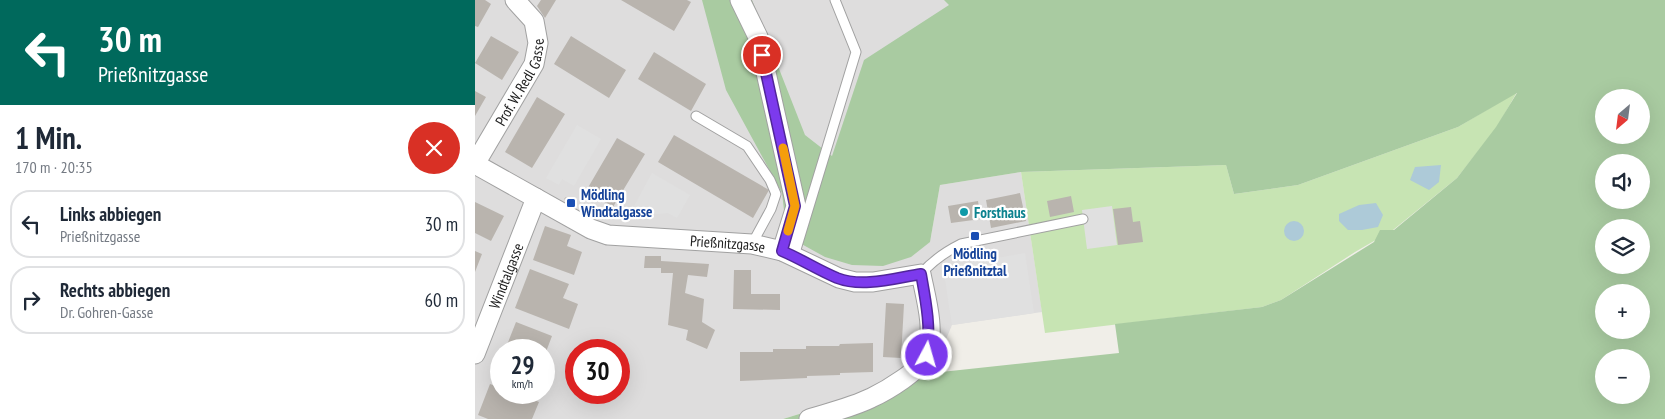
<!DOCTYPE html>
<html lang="de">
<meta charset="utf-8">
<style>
:root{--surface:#fff;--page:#f6f6f7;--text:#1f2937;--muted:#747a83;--line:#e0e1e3}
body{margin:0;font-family:"PT Sans Narrow",sans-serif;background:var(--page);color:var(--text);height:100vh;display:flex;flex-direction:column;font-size:19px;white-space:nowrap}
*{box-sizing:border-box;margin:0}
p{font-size:16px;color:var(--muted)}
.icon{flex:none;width:28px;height:28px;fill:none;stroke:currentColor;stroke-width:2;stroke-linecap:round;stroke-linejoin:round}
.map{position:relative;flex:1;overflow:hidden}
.sheet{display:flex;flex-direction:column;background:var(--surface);width:475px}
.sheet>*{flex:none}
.top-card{background:#00695c;color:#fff;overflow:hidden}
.needle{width:32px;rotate:208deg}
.fabs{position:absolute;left:1120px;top:89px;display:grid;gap:10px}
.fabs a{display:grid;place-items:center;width:55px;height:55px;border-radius:50%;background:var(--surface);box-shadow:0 5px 20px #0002;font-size:25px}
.speed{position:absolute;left:15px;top:339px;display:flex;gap:10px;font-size:25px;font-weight:700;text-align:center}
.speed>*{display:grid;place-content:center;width:65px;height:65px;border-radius:50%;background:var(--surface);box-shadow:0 5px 20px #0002;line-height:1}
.speed small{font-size:12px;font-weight:400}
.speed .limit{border:8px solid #d22;background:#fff;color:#111}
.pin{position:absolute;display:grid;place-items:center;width:42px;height:42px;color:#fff;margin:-21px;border:2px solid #fff;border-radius:50%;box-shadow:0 1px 5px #0007}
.me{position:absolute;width:55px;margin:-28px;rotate:6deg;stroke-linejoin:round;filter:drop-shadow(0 0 4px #0008)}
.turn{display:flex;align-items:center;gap:18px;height:105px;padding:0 15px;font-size:22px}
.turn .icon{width:65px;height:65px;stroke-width:2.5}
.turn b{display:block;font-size:35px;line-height:42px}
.round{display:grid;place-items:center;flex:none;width:52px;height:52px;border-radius:26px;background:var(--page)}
.headline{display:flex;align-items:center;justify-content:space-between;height:85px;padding:0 15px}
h1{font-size:30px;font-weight:700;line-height:38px}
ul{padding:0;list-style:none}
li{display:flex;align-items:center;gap:15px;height:68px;margin:0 10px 8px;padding:0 5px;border:2px solid var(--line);border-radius:20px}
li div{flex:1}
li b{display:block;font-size:19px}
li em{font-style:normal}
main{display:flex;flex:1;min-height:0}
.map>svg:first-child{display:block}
</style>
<main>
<section class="sheet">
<div class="top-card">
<div class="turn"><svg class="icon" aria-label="left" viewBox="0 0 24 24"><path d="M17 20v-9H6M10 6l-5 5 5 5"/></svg><div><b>30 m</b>Prießnitzgasse</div></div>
</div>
<div class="headline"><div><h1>1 Min.</h1><p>170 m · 20:35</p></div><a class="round" style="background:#d93025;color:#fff"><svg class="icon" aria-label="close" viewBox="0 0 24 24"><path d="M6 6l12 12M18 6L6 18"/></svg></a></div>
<ul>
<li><svg class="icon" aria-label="left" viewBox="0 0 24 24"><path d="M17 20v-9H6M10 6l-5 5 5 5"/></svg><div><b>Links abbiegen</b><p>Prießnitzgasse</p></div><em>30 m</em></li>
<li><svg class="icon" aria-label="right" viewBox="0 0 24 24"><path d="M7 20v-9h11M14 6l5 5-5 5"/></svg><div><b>Rechts abbiegen</b><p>Dr. Gohren-Gasse</p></div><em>60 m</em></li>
</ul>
</section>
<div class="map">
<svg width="1190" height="419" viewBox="0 0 1190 419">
<rect width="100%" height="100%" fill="#f0eee8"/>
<path fill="#dedddd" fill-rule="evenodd" d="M 0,0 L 482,0 L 455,242 L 465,185 L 546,172 L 567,312 L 477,325 L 457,373 L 308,419 L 0,419 ZM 26,350 L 69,350 L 69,392 L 26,392 ZM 101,350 L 144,350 L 144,392 L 101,392 Z"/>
<path fill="#c7e4b3" d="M 1042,92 L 1022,127 L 982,178 L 918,230 L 880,252 L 806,300 L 787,307 L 570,333 L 546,172 L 751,165 L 759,194 L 823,185 L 983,127 Z"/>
<path fill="#a9cba1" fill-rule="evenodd" d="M 227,0 L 277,0 L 330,135 L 357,156 L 389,60 L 474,5 L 469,0 L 1190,0 L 1190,419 L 308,419 L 457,373 L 644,353 L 640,324 L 787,307 L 806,300 L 899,242 L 905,230 L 919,230 L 982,178 L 1021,127 L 1042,93 L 983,127 L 823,185 L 759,194 L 751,165 L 546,172 L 465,185 L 455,242 L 436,257 L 408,266 L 377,265 L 350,257 L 312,236 L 307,193 L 251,90 ZM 1129,98 L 1166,98 L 1166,135 L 1129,135 ZM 1129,162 L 1166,162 L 1166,200 L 1129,200 ZM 1129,228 L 1166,228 L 1166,265 L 1129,265 ZM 1129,292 L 1166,292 L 1166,330 L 1129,330 ZM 1129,358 L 1166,358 L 1166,395 L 1129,395 Z"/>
<path fill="#e0e0e0" d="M 102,125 L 126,139 L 99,186 L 87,179 L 84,185 L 71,178 Z
M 177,173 L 215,195 L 202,218 L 193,213 L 172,215 L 158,208 Z
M 637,206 L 642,245 L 612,249 L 607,210 Z
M 550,253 L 559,313 L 477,325 L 468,267 Z"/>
<path fill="#adcad8" d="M 966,165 L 964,182 L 954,190 L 935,180 L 940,167 Z
M 901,203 L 908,215 L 903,227 L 887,230 L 873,230 L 864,221 L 864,214 L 884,205 Z
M809 231a10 10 0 1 1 20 0a10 10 0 1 1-20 0Z"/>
<path fill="#b9b4ae" d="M 0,0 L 10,0 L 16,4 L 3,27 L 0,26 Z
M 66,0 L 81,0 L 70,18 L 62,6 Z
M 146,0 L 212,0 L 216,2 L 199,31 Z
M 16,36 L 44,52 L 27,80 L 0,63 Z
M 96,36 L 151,70 L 134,98 L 79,64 Z
M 179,52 L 231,84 L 216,111 L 163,79 Z
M 0,91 L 11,97 L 0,116 Z
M 62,97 L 90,114 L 57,168 L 30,152 Z
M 199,135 L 294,190 L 278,218 L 183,162 Z
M 142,138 L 170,154 L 138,207 L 111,191 Z
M 545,193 L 551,221 L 516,228 L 511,200 Z
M 596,196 L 599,212 L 575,217 L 572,201 Z
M 91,197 L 98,200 L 96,203 L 89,199 Z
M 503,201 L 506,219 L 476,223 L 473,206 Z
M 0,202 L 29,216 L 16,241 L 0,233 Z
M 656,207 L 658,222 L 665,221 L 668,242 L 643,245 L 638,209 Z
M 70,226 L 96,235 L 92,246 L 107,252 L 99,275 L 58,260 Z
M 0,251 L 7,254 L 0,272 Z
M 170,256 L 186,256 L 186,261 L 234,264 L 232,277 L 213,275 L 210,293 L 229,299 L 227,322 L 240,330 L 232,349 L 211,340 L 213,330 L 193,325 L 198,273 L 186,273 L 186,268 L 169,268 Z
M 55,269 L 94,284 L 88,298 L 103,304 L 94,329 L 40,308 Z
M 259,270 L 276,270 L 276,294 L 305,294 L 305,310 L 258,309 Z
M 411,303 L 429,304 L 426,358 L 408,357 Z
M 41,322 L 77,336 L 69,357 L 69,350 L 30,350 Z
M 398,343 L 398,372 L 365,373 L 365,375 L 332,376 L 332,378 L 265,381 L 265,352 L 298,352 L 298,349 L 331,349 L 331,346 L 364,346 L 365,344 Z
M 15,384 L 26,388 L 26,392 L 39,392 L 64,402 L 57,419 L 13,419 L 3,415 Z"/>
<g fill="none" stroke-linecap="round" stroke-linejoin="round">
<g stroke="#a1a1a1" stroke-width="11">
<path id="service" d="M 221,116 L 272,146 L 295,180 L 301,194 L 296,209 L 277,244
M 319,256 L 381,52 L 360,0
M 446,274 C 458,260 470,252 486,244 L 608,219"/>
</g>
<g stroke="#a1a1a1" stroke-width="21">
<g id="minor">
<path d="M 265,0 L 283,37 L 321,206 L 307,251"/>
<path id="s1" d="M 0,164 L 116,229 L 133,235 L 277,244 L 307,251 L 364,278 L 380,282 L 398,282 L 446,274 C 451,299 460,328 452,354 C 447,370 411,391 396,398 C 378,407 353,413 334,419"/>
<path id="s2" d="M 0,164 L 59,64 L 63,43 L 59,21 L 40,0"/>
<path id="s3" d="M 0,354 L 61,198"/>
</g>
</g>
<use href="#service" stroke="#fff" stroke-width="9"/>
<use href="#minor" stroke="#fff" stroke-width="19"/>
</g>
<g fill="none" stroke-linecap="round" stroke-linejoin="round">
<g stroke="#51269a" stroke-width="12">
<path id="route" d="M 287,55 L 320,206 L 307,251 C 326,259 343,270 362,278 C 388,288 420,278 446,274 C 451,302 456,327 452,355"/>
</g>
<use href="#route" stroke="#7c3aed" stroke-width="9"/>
<path stroke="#f59e0b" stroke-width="9" d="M 308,148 L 320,206 L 313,231"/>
</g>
<g fill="#1a4fb4" stroke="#fff" stroke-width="2">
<rect x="91" y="198" width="10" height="10" rx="2.5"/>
<rect x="495" y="231" width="10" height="10" rx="2.5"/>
</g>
<circle fill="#0f9aa8" stroke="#fff" stroke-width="2" cx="489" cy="212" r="5"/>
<g text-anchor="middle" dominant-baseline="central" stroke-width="4.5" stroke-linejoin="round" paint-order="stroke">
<g font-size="15" fill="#202020" stroke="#fff">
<text stroke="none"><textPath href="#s2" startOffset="94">Prof. W. Redl Gasse</textPath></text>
<text stroke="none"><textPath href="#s1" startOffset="271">Prießnitzgasse</textPath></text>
<text stroke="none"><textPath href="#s3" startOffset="84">Windtalgasse</textPath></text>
</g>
<g font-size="15" font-weight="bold" fill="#164399" stroke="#fff" text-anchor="start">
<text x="106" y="194">Mödling<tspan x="106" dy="17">Windtalgasse</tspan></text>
<text x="500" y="253" text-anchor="middle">Mödling<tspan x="500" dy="17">Prießnitztal</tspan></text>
</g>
<g font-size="15" font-weight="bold" fill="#0d838f" stroke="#fff" text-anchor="start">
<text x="499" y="212">Forsthaus</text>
</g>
</g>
</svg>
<div class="fabs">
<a><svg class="needle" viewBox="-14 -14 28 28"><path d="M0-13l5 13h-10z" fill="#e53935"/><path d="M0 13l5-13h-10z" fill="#747a83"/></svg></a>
<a><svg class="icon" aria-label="sound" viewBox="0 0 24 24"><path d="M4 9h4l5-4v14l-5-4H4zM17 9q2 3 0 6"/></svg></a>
<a><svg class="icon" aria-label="layers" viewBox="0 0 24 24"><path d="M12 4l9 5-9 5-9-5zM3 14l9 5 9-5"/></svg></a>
<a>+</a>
<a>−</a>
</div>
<div class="speed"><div>29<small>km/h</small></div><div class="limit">30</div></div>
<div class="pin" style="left:287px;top:55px;background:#d93025"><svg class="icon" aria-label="arrive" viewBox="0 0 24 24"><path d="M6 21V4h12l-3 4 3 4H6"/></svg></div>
<svg class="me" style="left:452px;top:355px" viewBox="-20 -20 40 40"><circle r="17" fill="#7c3aed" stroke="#fff" stroke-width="3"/><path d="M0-11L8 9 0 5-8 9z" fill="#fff"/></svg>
</div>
</main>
